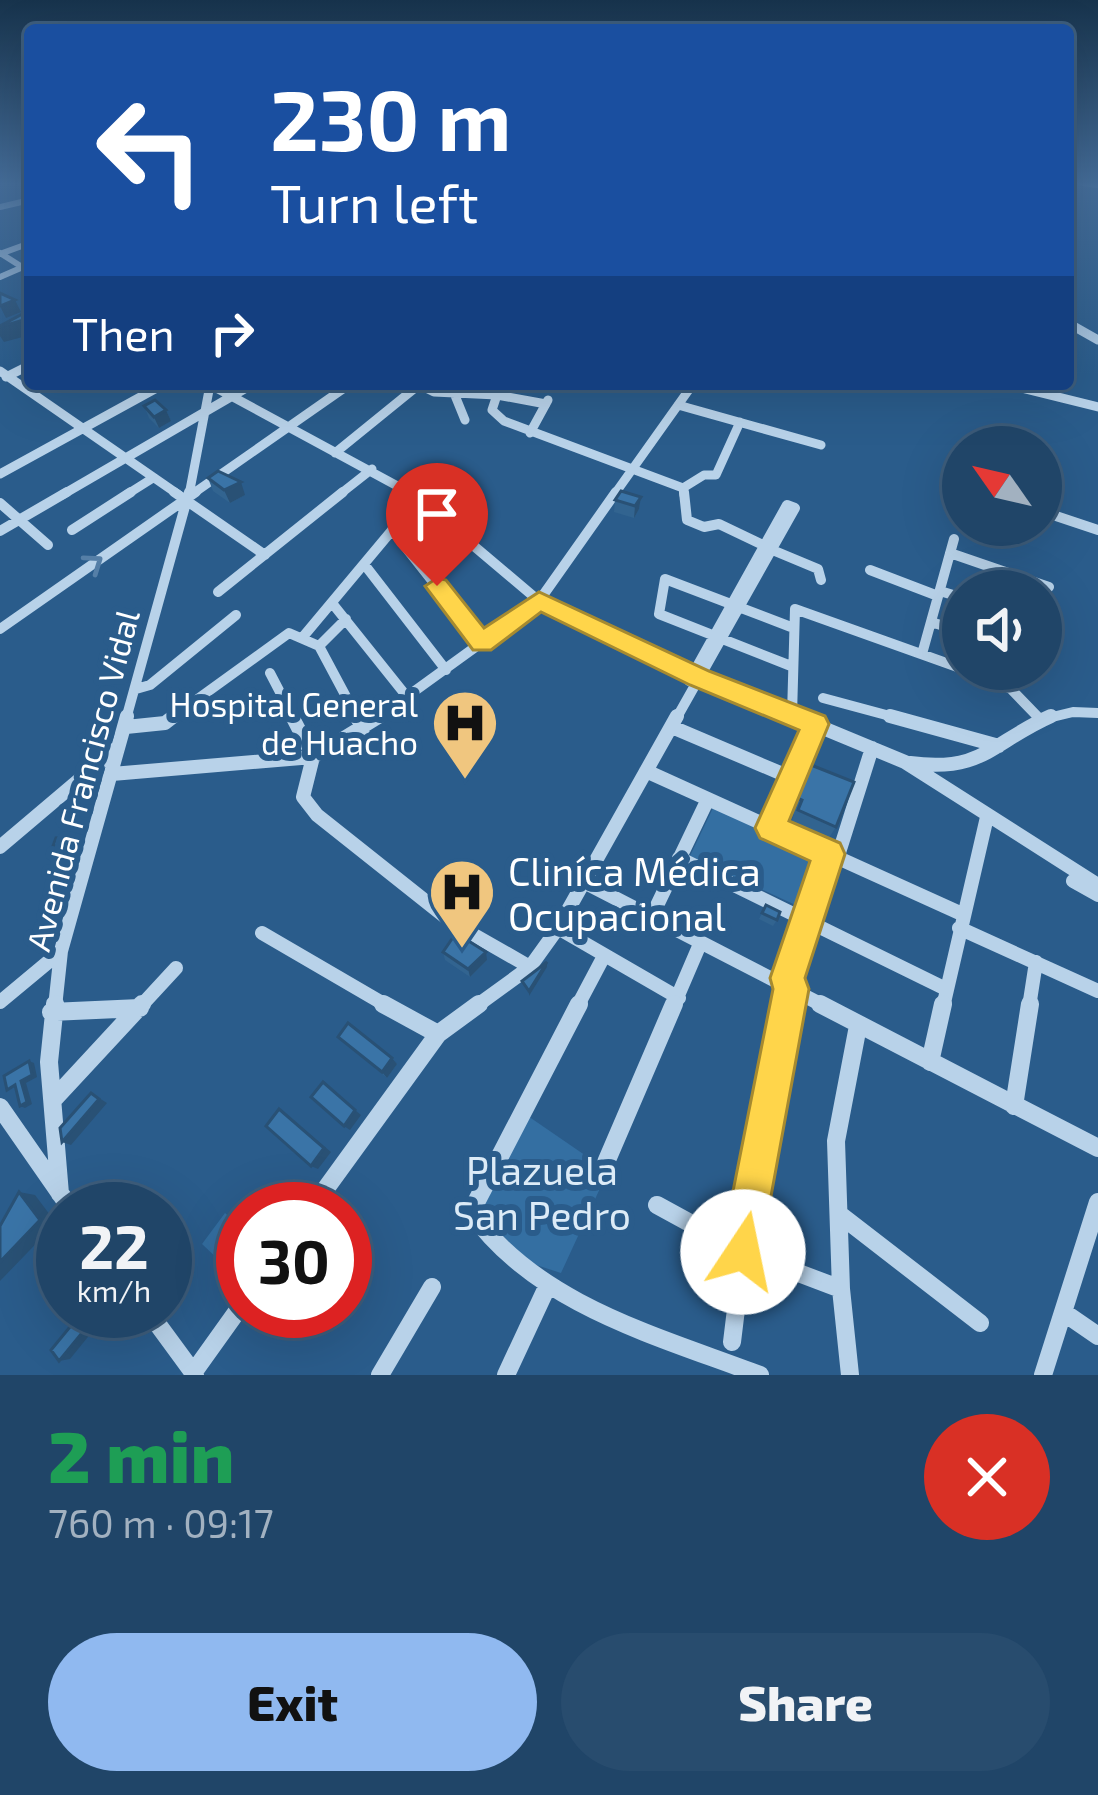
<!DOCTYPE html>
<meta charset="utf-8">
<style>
:root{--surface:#204568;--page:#284c6e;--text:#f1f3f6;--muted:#a2b1c0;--line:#3d5d7c;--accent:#90b9f0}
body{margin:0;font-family:"Exo 2",sans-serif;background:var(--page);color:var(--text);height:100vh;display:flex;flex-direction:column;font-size:45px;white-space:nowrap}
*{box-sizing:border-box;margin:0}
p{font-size:39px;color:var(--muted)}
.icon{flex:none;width:66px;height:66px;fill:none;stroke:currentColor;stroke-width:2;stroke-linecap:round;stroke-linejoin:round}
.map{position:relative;height:1375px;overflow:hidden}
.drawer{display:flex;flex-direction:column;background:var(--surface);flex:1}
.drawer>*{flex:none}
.banner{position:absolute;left:24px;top:24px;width:1050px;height:366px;border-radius:12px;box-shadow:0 12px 48px #0002,0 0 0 3px var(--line);background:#1a4fa0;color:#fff;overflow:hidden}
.needle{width:78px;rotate:304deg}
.fabs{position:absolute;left:942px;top:426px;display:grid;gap:24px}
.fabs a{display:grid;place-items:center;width:120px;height:120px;border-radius:50%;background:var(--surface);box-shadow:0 12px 48px #0002,0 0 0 3px var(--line);font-size:60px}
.speed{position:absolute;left:36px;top:1182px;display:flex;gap:24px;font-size:60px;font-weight:700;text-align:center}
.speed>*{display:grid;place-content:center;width:156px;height:156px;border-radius:50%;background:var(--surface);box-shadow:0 12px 48px #0002,0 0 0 3px var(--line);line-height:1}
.speed small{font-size:30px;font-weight:400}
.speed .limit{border:18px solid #d22;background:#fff;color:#111}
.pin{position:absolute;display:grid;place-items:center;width:102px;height:102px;color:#fff;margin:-123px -51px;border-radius:50% 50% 50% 0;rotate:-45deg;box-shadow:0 0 12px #0007}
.pin .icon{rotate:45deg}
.me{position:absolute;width:132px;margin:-66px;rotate:11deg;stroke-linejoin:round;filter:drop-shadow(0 0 9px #0008)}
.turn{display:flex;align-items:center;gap:42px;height:252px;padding:0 48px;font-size:54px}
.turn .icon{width:156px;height:156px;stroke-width:2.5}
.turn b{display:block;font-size:84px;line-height:102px}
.then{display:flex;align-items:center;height:114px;padding:0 48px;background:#0003;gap:24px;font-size:45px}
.round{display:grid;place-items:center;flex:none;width:126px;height:126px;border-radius:63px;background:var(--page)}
.headline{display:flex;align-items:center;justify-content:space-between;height:204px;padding:0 48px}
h1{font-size:72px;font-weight:800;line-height:90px;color:#1e9e55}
.button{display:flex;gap:24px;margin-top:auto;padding:24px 48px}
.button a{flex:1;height:138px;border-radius:72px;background:var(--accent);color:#111;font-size:48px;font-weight:800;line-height:138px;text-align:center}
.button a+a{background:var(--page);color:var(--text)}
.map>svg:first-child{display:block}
</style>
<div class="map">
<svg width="1098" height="1375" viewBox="0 0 1098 1375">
<rect width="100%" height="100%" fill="#2a5c8b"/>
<path fill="#346fa2" d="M 713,808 L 819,855 L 802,908 L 690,856 Z
M 525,1114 L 608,1171 L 561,1273 L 527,1262 L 481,1211 L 482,1198 Z
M 225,1213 L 243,1229 L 239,1279 L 202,1244 Z"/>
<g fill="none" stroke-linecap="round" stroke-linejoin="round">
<path stroke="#b8d2e9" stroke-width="6" d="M 1083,183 L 1098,185
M 0,207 L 30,200
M 0,253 L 30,272
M 0,254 L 30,243
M 0,277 L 23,267"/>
<path stroke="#b8d2e9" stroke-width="9" d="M 1068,323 L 1098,340
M 0,371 L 179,495
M 6,377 L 30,365
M 209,384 L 414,495
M 418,384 L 434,392 L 497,395 L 492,410 L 504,421 L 683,488
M 1005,384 L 1098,407
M 454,393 L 465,420
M 497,395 L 546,404
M 678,405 L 821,445
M 530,433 L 548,400
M 335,453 L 420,384
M 0,474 L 164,384
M 683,488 L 684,495
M 683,488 L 704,475 L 716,475 L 740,422
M 62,495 L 253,384
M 126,495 L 153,478
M 189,495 L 210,385
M 191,495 L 350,384
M 339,495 L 372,469
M 614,495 L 693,384"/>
<path stroke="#b8d2e9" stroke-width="10" d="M 174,492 L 265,555
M 410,492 L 539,601 L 693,675 L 801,719
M 684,492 L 687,520 L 704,527 L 719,524 L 763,545
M 0,503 L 48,545
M 1041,511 L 1098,530
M 72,530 L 131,492
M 392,530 L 482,644
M 0,531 L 67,492
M 770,549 L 818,569 L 821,580
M 950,553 L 1049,587
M 364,564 L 446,670
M 870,570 L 938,596
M 940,591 L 963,598
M 218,592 L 343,492
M 332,603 L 408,698
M 346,619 L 319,646 L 358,719
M 931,622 L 963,632
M 791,627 L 665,579 L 659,614 L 791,666
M 0,629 L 196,492
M 302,638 L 419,498
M 922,654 L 954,539
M 964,669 L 1011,689 L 1039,718
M 270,673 L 294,719
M 136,689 L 150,685 L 236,615
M 823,698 L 901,719
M 792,715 L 795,609 L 963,669
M 126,719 L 189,492
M 170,719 L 289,633 L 319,646
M 376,719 L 539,601 L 616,492
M 676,719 L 795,508 L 787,505 L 689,681
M 1044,719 L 1073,712 L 1098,713"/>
<path stroke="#b8d2e9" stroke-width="14" d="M 292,716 L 313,757
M 356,716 L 363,729
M 794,716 L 905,762 L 1098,885
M 890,716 L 999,746
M 126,727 L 165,723 L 174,716
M 672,727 L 792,778
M 313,757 L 303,797 L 317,815 L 453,923 L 530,967
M 910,763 C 983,773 992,742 1051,716
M 646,771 L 962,914
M 112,774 L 313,757 L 380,716
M 771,828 L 815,725
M 0,847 L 118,747
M 679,858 L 946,989
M 837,859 L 872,748
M 582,881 L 826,1007
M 1073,881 L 1098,895
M 651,918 L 708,799
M 558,928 L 679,998
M 959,928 L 1098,991
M 262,933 L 389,1007
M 0,1002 L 59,953
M 55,1007 L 61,951 L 127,716
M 140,1007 L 176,968
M 475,1007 L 530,967 L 558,928 L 677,716
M 577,1007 L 604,956
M 673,1007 L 700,944
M 788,1007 L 788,978 L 829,854
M 943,1007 L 987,817
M 1029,1007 L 1036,962"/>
<path stroke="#b8d2e9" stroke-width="18" d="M 55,1004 L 49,1062 L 60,1194
M 383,1004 L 438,1034
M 579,1004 L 471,1212 C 537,1305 658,1336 760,1375
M 820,1004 L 1098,1148
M 51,1012 L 140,1008
M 930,1062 L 943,1004
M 53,1100 L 142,1004
M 1014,1106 L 1030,1004
M 0,1107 L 71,1209
M 604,1167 L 674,1004
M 657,1205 L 743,1252 L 788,1004
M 311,1209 L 438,1034 L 479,1004
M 839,1214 L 980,1323
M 148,1311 L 195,1375
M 1066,1314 L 1098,1336
M 732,1342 L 743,1252 L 841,1289
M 193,1373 L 243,1303
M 380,1375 L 432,1287
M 506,1375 L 547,1287
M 850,1375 L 841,1289 L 836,1141 L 858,1026
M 1043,1375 L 1098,1202"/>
<path fill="#fff" fill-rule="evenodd" d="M 1093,183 L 1098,183 L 1098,185 L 1094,185 Z"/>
</g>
<path fill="#326490" d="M 144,406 L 166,410 L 171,421 L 159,428 L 149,418 Z
M 208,478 L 245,495 L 230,503 L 213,491 Z
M 641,497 L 639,509 L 634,518 L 614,512 L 615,500 Z
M 811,765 L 836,827 L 827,841 L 791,824 L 794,814 L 790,812 Z
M 79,843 L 72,852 L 61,853 L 53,846 Z
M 766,905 L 777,920 L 773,926 L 759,919 Z
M 443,952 L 487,960 L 470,977 L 445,960 Z
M 338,1037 L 392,1058 L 397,1064 L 387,1078 Z"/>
<path fill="#295175" d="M 15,300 L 21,312 L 6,318 L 0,306 Z
M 30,318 L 30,335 L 4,342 L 0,336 L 0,327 Z
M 166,410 L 171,421 L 159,428 L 154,417 Z
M 241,482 L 245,495 L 230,503 L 224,490 Z
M 641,497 L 639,509 L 634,518 L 635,506 Z
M 72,837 L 79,843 L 72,852 L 65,845 Z
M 486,952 L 487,960 L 470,977 L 468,969 Z
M 547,962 L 547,967 L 529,996 L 529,991 Z
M 392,1058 L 397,1064 L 387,1078 L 382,1072 Z
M 29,1061 L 34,1063 L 37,1077 L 26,1083 L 32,1104 L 25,1108 L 20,1106 L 21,1081 Z
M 91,1093 L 107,1103 L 71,1145 L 62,1142 Z
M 279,1109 L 331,1152 L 318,1169 L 311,1166 Z
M 355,1110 L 361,1115 L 350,1130 L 344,1126 Z
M 19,1192 L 35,1195 L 56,1223 L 0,1281 L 0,1262 Z
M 100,1311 L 109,1311 L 70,1359 L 59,1361 Z"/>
<path fill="#3a74a7" stroke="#295175" stroke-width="3" d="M 0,293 L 15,300 L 0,306 Z
M 30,310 L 30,318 L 0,327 L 0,326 Z
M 155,400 L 166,410 L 154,417 L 144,406 Z
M 218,471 L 241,482 L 224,490 L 208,478 Z
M 621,491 L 641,497 L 635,506 L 615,500 Z
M 811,765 L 854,782 L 836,827 L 798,810 L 802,800 L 797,798 Z
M 72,837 L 65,845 L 53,846 L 56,838 Z
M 766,905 L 780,912 L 777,920 L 762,913 Z
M 456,933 L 486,952 L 468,969 L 443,952 Z
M 547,962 L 529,991 L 522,981 Z
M 348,1023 L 392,1058 L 382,1072 L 338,1037 Z
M 29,1061 L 32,1075 L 21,1081 L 27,1102 L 20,1106 L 15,1085 L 7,1090 L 4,1076 Z
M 323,1082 L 355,1110 L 344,1126 L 311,1097 Z
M 91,1093 L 99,1099 L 62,1142 L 60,1128 Z
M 279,1109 L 324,1148 L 311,1166 L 266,1126 Z
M 19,1192 L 40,1220 L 0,1262 L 0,1226 Z
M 83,1311 L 100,1311 L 59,1361 L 51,1350 Z"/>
<defs><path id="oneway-chevron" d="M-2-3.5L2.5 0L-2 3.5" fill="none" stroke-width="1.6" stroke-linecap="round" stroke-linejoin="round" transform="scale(3)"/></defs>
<use stroke="#557fa7" href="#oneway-chevron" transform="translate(94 563) rotate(-35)"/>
<linearGradient id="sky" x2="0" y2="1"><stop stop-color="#17334c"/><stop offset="0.49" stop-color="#446c98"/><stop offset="1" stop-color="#446c98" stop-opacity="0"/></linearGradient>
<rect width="1098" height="375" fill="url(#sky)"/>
<path fill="#ffd54a" stroke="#a68a30" stroke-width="3" d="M 437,578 L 446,580 L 484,628 L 539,592 L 709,671 L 825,716 L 829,724 L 789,821 L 840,843 L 845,854 L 805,978 L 809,989 L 758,1267 L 743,1273 L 728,1267 L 721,1252 L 773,989 L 770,978 L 810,861 L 760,838 L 755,828 L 799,730 L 690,685 L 541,612 L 491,650 L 473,650 L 425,586 Z"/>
<defs>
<g id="hospital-pin" transform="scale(3.45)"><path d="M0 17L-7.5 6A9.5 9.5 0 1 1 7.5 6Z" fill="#f0c67f" stroke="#2a5c8b"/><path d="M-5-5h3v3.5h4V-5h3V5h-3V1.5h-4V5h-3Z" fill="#111"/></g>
</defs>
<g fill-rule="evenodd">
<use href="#hospital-pin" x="465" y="723"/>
<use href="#hospital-pin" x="462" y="892"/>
</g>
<g text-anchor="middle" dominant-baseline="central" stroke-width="12" stroke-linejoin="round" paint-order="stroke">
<g font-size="33" fill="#fff" stroke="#2a5c8b" text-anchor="end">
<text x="418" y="704">Hospital General<tspan x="418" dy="38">de Huacho</tspan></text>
</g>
<g font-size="33" fill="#fff" stroke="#2a5c8b">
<text transform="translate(82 780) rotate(-75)">Avenida Francisco Vidal</text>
</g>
<g font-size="39" fill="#fff" stroke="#2a5c8b" text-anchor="start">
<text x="508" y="870">Cliníca Médica<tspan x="508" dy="45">Ocupacional</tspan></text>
</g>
<g font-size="39" fill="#dcebf7" stroke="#2a5c8b">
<text x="542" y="1169">Plazuela<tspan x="542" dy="45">San Pedro</tspan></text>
</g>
</g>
</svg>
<div class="fabs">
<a><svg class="needle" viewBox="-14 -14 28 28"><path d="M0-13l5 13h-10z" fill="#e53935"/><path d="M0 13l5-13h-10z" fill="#a2b1c0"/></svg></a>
<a><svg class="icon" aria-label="sound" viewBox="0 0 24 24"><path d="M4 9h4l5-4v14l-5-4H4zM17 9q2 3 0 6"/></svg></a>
</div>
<div class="speed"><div>22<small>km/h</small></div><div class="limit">30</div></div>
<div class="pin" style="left:437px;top:586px;background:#d93025"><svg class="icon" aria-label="arrive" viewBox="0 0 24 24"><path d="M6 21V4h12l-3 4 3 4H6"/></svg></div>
<svg class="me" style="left:743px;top:1252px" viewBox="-20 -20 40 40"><circle r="19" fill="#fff"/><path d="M0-13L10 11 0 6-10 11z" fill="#ffd54a"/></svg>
<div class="banner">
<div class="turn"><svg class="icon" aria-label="left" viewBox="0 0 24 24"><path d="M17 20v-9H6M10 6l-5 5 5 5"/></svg><div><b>230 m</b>Turn left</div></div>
<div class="then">Then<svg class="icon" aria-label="right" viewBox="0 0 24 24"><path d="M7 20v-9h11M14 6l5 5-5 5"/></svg></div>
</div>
</div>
<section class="drawer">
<div class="headline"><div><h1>2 min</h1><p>760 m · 09:17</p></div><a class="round" style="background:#d93025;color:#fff"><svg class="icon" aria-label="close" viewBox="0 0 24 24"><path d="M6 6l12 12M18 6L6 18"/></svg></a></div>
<div class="button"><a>Exit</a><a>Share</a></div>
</section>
